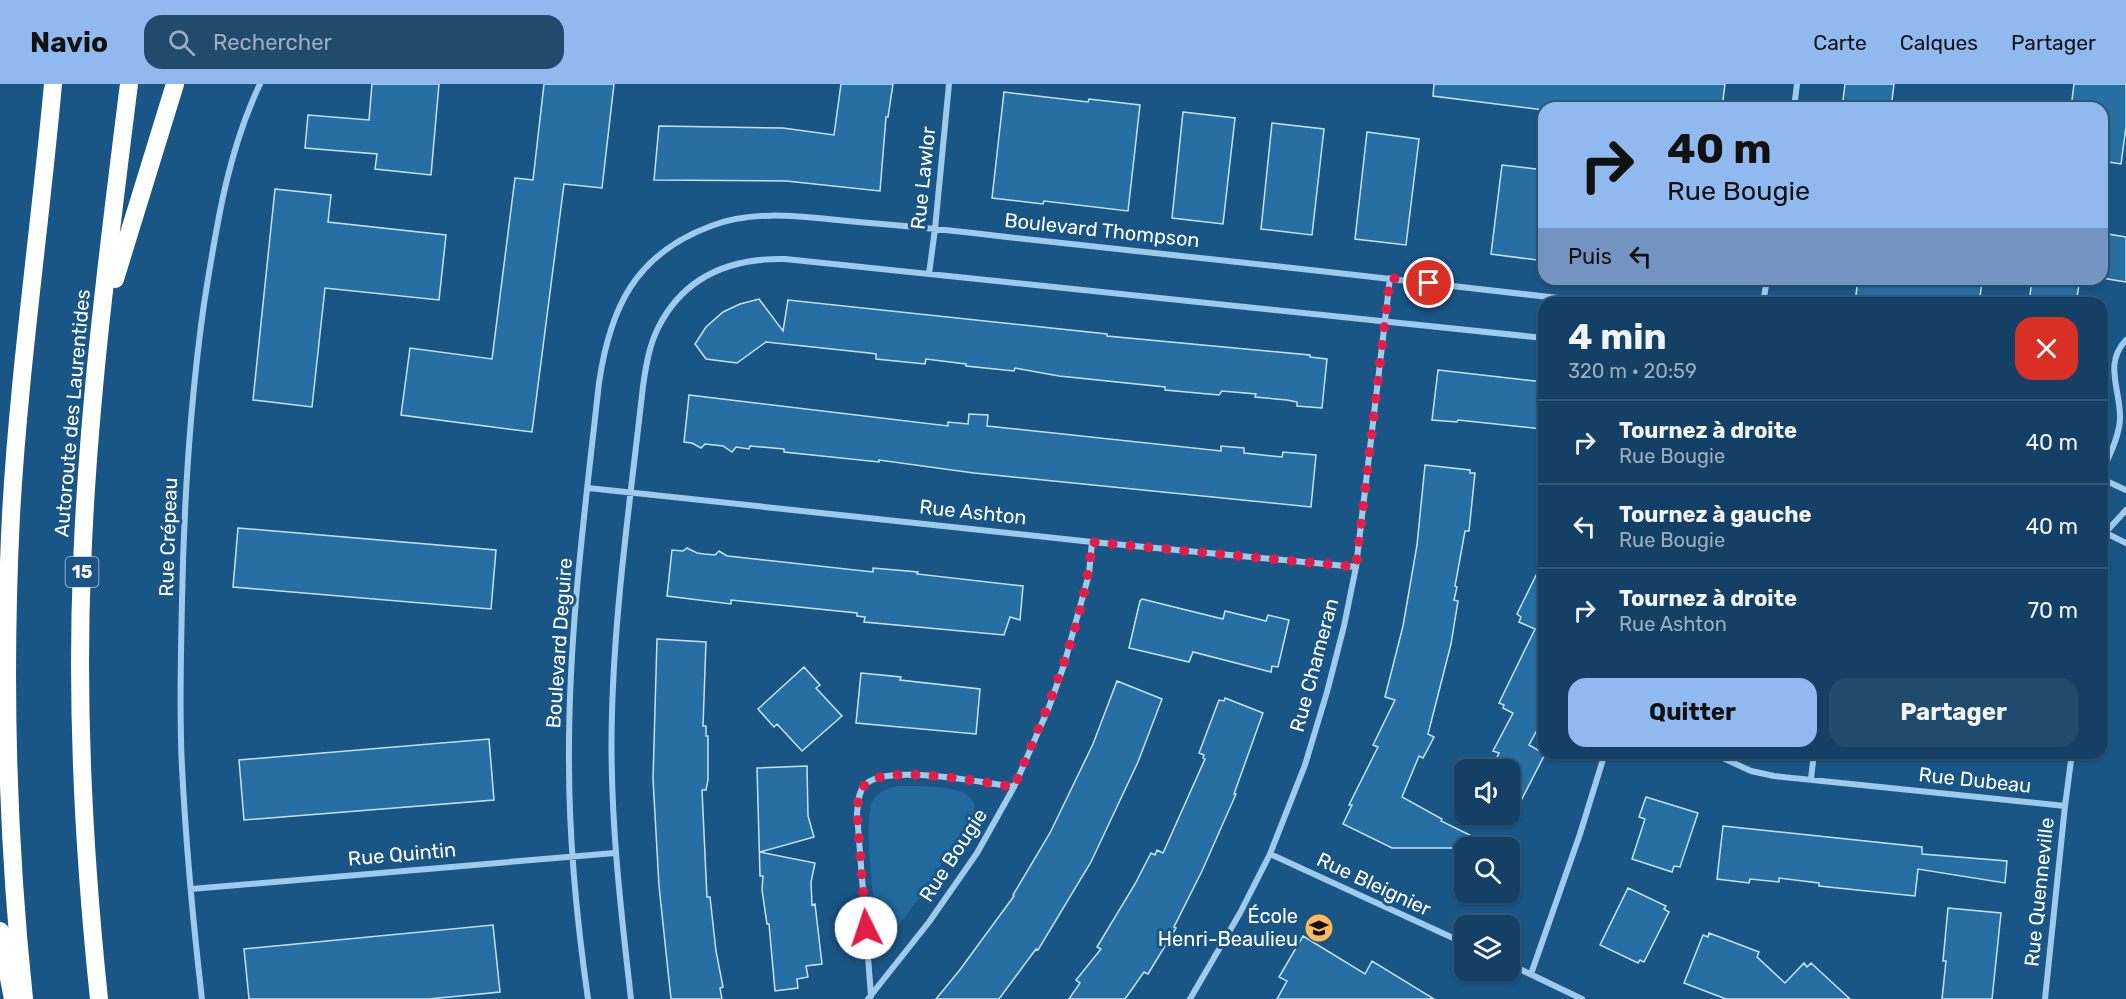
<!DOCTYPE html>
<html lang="fr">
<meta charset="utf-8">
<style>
:root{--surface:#134064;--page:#204b6d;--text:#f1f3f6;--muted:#9dafbf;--line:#325978;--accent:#90b9f0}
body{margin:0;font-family:Rubik,sans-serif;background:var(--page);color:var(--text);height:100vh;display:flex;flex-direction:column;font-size:22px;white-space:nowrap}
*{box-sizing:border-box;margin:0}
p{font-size:20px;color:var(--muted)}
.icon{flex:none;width:33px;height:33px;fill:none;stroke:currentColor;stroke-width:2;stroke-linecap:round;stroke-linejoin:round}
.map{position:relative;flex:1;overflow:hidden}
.sheet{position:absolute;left:1538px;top:213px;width:570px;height:462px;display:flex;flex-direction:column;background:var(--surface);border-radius:18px;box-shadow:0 2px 4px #0004,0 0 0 2px var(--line)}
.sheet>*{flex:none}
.top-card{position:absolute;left:1538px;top:18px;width:570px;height:183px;border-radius:18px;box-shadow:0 2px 4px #0004,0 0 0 2px var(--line);background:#90b9f0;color:#111;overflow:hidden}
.tools{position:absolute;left:1454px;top:675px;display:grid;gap:12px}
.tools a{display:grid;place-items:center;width:66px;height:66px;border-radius:12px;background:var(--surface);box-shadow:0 2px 4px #0004,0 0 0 2px var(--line);font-size:30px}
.pin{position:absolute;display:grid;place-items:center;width:51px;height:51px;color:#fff;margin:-26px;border:3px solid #fff;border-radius:50%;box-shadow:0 2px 6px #0007}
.me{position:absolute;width:66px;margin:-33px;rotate:356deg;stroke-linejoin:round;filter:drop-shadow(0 0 4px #0008)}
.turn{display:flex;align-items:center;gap:21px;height:126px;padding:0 30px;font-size:27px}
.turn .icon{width:78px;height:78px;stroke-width:2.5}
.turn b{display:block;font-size:42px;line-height:51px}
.then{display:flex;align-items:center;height:57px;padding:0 30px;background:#0003;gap:12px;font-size:22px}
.round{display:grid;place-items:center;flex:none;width:63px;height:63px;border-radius:18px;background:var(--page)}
.summary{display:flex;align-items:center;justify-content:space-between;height:102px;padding:0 30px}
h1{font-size:36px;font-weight:700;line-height:45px}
.action{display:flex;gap:12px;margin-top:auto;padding:12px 30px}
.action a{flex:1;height:69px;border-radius:18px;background:var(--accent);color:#111;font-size:24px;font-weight:700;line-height:69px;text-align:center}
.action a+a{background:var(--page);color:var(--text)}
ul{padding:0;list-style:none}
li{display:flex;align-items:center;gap:18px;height:84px;padding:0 30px;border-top:2px solid var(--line)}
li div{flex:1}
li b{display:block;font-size:22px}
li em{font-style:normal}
header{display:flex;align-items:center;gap:36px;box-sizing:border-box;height:84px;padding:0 30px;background:var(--accent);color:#111}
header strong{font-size:28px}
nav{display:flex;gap:33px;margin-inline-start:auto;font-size:21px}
.search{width:420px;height:54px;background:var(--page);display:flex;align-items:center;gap:15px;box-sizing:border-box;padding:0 21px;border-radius:18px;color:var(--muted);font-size:22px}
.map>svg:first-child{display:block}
</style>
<header>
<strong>Navio</strong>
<div class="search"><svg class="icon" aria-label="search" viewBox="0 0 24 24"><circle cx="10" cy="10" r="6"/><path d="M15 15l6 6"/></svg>Rechercher</div>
<nav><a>Carte</a><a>Calques</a><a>Partager</a></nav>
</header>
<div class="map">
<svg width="2126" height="915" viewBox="0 0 2126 915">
<rect width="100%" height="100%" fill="#195585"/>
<path fill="#22699e" d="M 899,702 C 915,702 959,701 970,713 C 975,718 975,724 973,731 L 928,802 L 892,850 L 890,852 L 883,854 L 877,850 C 875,824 863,739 872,718 C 877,707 888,704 899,702 Z"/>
<path fill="#276ea3" stroke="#c4e2f9" stroke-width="1.5" d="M 372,0 L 439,0 L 431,91 L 375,85 L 377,70 L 305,64 L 308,31 L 369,36 Z
M 544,0 L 614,0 L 602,104 L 564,100 L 532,348 L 401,331 L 410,264 L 492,275 L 515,94 L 533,96 Z
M 841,0 L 893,0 L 888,33 L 886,33 L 880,107 L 786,97 L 654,96 L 659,42 L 783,44 L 834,51 Z
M 1434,0 L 1725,0 L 1722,24 L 1544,24 L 1544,26 L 1433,12 Z
M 1845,0 L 1894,0 L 1891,24 L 1842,24 Z
M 2074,0 L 2126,0 L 2126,43 L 2121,80 L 2102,77 L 2102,24 L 2071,24 Z
M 1004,8 L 1088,18 L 1089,15 L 1140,21 L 1128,127 L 1044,117 L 1043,120 L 992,114 Z
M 1183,28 L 1235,34 L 1223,140 L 1172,134 Z
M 1272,39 L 1324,45 L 1312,151 L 1261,145 Z
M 1367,48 L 1419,55 L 1406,161 L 1355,155 Z
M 1502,81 L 1544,86 L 1544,177 L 1491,170 Z
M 275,105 L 331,111 L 328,138 L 446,151 L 439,216 L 325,204 L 312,323 L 253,316 Z
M 2102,149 L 2126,153 L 2126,198 L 2102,194 Z
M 1858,195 L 1951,195 L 1982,199 L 1979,219 L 1855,219 Z
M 2032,195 L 2080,195 L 2076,219 L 2029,219 Z
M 759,215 L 783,247 L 788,216 L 1107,250 L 1107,252 L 1310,271 L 1310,273 L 1327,275 L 1322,324 L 1297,322 L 1297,318 L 1287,316 L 1255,313 L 1256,310 L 1222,307 L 1219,311 L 1165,306 L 1165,303 L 1059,292 L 1015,284 L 1014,287 L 966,282 L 966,280 L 926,275 L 925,280 L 876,275 L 876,270 L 869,269 L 766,258 L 737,279 L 706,275 L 695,260 L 706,243 L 723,228 L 740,220 Z
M 1438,286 L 1544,298 L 1542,345 L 1458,336 L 1457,338 L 1432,336 Z
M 689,311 L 948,342 L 948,338 L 968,340 L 969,330 L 988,331 L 987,342 L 1221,367 L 1221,362 L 1244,364 L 1244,369 L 1282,373 L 1283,368 L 1316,371 L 1311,423 L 974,389 L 879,376 L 879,378 L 784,368 L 784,365 L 750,362 L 749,365 L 736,363 L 732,368 L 723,362 L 705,360 L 701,364 L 692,359 L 684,358 Z
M 1425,381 L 1470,386 L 1470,389 L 1475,389 L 1469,447 L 1465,447 L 1455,502 L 1457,503 L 1454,516 L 1458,517 L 1451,560 L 1428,650 L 1434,653 L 1423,674 L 1419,672 L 1402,713 L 1442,735 L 1441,737 L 1496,764 L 1392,764 L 1343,740 L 1352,721 L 1349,721 L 1378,663 L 1373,661 L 1395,616 L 1385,613 L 1403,542 L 1417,461 Z
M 238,444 L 496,466 L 491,525 L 233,503 Z
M 687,464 L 697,469 L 704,470 L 715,471 L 719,467 L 727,472 L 737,473 L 873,488 L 873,484 L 918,488 L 917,490 L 1023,502 L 1020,536 L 1010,533 L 1004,551 L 864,538 L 865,533 L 857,532 L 857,529 L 731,516 L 731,520 L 667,512 L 672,466 L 683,467 Z
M 1544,475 L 1544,633 L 1529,661 L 1545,670 L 1509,740 L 1509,686 L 1491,686 L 1499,669 L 1493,667 L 1513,629 L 1503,624 L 1504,621 L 1499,619 L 1535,545 L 1519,538 L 1521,533 L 1517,530 Z
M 1142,515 L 1223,535 L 1225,527 L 1266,537 L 1268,531 L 1289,536 L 1278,583 L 1272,582 L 1271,588 L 1193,568 L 1189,578 L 1129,564 L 1140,517 Z
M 657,555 L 706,558 L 703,642 L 706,642 L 706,652 L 708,652 L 708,696 L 706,706 L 702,706 L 707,813 L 710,813 L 716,867 L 723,903 L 720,904 L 722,915 L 671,915 L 659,802 L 653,695 Z
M 804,583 L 820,601 L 816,604 L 842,632 L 802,667 L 777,640 L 774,643 L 758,625 Z
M 861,589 L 901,593 L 900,596 L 980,605 L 976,650 L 856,639 Z
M 1117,597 L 1162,615 L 1138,678 L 1091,778 L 1038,866 L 1036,865 L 999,915 L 936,915 L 959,887 L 1014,812 L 1013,811 L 1050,749 L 1093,660 Z
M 1225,614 L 1263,629 L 1234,710 L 1236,710 L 1202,787 L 1174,843 L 1176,844 L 1148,890 L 1144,888 L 1125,915 L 1069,915 L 1080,899 L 1076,896 L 1101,865 L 1097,863 L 1135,800 L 1151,769 L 1155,771 L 1157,766 L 1163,769 L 1205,675 L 1203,674 L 1204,671 L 1199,669 L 1219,616 L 1224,617 Z
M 489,655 L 494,716 L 244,736 L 239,676 Z
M 807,682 L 808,732 L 814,753 L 760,768 L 815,779 L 811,798 L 812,821 L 815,820 L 822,880 L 806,882 L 808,893 L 797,895 L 798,904 L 775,907 L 769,840 L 767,840 L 762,806 L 763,792 L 760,792 L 757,684 Z
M 1646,713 L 1698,729 L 1680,783 L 1674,782 L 1672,788 L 1632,775 L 1645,735 L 1639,733 Z
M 1723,742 L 1922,763 L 1922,770 L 2007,777 L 2005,799 L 1918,785 L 1915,812 L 1819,802 L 1819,799 L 1779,794 L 1779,798 L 1750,795 L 1749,799 L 1717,795 Z
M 1628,804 L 1666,822 L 1664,825 L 1669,828 L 1644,878 L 1640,876 L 1638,879 L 1600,861 Z
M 1948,824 L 2001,829 L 1992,915 L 1942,915 L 1946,877 L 1943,877 Z
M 493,841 L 500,908 L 429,915 L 249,915 L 244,865 Z
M 1709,849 L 1759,868 L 1757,873 L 1785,899 L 1804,879 L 1807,883 L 1811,879 L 1850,915 L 1726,915 L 1684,899 L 1703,851 L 1708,853 Z
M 1303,852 L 1365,890 L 1372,877 L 1434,915 L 1277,915 L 1287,897 L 1279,893 Z"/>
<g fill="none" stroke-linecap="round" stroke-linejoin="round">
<path stroke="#9ecbec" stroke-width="6" d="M 1794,24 L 1797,0
M 929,190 L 935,145 L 949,0
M 1763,219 L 1767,195
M 2102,388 C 2109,372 2119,353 2120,335 C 2121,306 2103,280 2126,256
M 2102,395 L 2126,406
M 588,404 L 1092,458 L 1356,483
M 2102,418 L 2105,449 L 2126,426
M 2102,447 L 2126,459
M 2102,474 L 2105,449
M 1712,669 L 1751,687 L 1774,692 L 2065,722
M 1811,695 L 1814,669
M 1270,770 L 1464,859
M 191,805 L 615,769
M 1509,880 L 1582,915
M 1531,890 L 1580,750 L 1605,669
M 871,912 L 857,729 C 858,720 858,709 864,702 C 881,678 985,699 1014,703
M 202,915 C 193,838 186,761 182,683 C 179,628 181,572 182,516 C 184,417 190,318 204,220 C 216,145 227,69 260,0
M 588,915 C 577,838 569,758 569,679 C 568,552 585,425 599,299 C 610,224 635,170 711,142 C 758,124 809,134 858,138 C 908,142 958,147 1007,153 C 1205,174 1404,196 1602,219
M 631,915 C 620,820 609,724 612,629 C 615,519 631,411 643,302 C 646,282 649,262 658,244 C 684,192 730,174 785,175 L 1544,254
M 868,915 L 929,838 L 977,769 L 1014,703 L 1049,623 L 1064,581 L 1089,490 L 1092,458
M 1190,915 L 1240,829 L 1270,770 L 1305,681 L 1327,608 L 1344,542 L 1356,483 L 1390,194
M 2045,915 L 2065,722 L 2072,669"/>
<path stroke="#fff" stroke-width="18" d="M 115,195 L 175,0
M 0,847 L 13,915
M 24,915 C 7,754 3,593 11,431 C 19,287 40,144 53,0
M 99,915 C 84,772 76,626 82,482 C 88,321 109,160 129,0"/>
</g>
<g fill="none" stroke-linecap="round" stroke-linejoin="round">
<path stroke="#e11d48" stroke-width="10" stroke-dasharray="0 18" d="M 866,844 L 857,729 C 858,720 858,709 864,702 C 882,678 985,699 1014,703 C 1047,624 1084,544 1092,458 L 1356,483 L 1390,194 L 1429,199"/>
</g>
<defs>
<g id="school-disc" transform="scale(1.5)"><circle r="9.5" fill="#ffbb5a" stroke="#195585"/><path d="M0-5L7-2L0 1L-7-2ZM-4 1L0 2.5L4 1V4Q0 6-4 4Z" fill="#111"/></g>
</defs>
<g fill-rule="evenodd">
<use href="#school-disc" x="1319" y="844"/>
</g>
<g text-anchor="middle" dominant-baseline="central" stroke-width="6" stroke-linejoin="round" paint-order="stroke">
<rect fill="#195585" stroke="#baccda" stroke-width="1.5" x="65.5" y="473" width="33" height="30" rx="4.5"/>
<g font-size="18" font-weight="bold" fill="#fff">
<text x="82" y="488">15</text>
</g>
<g font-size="20" fill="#fff" stroke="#195585">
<text transform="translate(923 94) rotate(-84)">Rue Lawlor</text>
<text transform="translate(1102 146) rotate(6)">Boulevard Thompson</text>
<text transform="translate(72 329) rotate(-85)">Autoroute des Laurentides</text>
<text transform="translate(973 428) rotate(6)">Rue Ashton</text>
<text transform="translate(168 453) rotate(-88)">Rue Crépeau</text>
<text transform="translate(559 559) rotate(-86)">Boulevard Deguire</text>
<text transform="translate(1314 581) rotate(-75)">Rue Chameran</text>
<text transform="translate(1975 696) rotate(6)">Rue Dubeau</text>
<text transform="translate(402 770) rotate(-5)">Rue Quintin</text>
<text transform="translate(953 771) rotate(-57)">Rue Bougie</text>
<text transform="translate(1374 800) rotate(25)">Rue Bleignier</text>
<text transform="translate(2039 808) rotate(-84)">Rue Quenneville</text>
</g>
<g font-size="20" fill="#fff" stroke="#195585" text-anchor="end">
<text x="1298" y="832">École<tspan x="1298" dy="23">Henri-Beaulieu</tspan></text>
</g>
</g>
</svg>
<div class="tools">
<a><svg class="icon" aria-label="sound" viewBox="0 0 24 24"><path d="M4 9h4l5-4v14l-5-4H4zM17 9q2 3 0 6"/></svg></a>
<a><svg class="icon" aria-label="search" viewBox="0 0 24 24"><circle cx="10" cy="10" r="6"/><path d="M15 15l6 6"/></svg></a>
<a><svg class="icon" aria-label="layers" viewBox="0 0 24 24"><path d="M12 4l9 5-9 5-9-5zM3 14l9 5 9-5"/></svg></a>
</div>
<div class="pin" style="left:1429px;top:199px;background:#d93025"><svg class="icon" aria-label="arrive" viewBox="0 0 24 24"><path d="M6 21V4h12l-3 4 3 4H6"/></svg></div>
<svg class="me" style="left:866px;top:844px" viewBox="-20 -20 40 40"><circle r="19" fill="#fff"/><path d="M0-13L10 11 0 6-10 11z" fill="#e11d48"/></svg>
<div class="top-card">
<div class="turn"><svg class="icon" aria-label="right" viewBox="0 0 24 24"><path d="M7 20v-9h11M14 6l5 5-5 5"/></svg><div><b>40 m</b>Rue Bougie</div></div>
<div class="then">Puis<svg class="icon" aria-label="left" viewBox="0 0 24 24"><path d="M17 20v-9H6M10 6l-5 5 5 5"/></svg></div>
</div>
<section class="sheet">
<div class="summary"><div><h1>4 min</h1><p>320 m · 20:59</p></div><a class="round" style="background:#d93025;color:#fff"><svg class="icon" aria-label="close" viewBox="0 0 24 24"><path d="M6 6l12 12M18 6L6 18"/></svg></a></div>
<ul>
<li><svg class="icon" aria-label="right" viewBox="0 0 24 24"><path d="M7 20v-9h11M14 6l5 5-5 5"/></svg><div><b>Tournez à droite</b><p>Rue Bougie</p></div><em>40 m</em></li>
<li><svg class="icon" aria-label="left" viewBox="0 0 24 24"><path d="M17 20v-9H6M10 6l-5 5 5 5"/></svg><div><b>Tournez à gauche</b><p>Rue Bougie</p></div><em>40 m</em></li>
<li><svg class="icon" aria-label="right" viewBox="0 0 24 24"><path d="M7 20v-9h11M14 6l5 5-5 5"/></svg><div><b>Tournez à droite</b><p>Rue Ashton</p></div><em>70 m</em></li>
</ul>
<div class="action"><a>Quitter</a><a>Partager</a></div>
</section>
</div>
